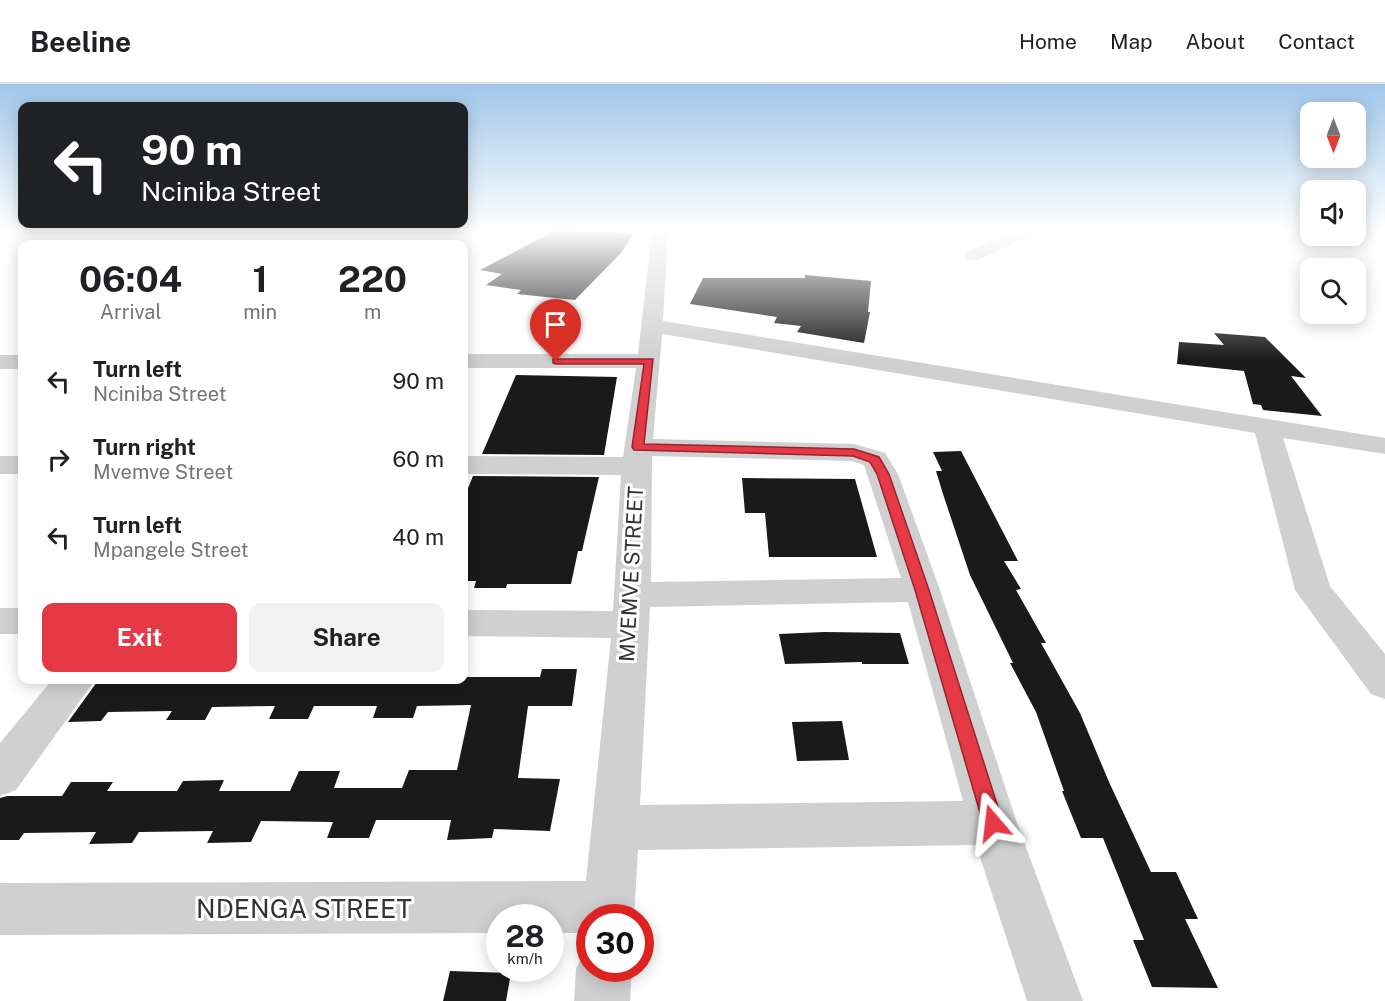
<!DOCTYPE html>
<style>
:root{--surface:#fff;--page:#f2f2f2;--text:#202124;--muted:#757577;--line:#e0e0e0;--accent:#e63946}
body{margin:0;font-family:"Public Sans",sans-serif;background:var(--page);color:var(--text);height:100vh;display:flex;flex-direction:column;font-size:22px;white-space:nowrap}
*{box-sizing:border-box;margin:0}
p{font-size:20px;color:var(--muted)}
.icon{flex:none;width:33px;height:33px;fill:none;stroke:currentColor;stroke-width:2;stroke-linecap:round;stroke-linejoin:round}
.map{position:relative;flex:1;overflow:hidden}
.details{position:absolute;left:18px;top:156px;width:450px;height:444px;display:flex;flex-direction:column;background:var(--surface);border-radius:12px;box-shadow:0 3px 15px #0003}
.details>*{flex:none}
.hud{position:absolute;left:18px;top:18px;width:450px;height:126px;border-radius:12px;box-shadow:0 3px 15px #0003;background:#202124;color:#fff;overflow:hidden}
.needle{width:39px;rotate:180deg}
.buttons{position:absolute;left:1300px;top:18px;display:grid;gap:12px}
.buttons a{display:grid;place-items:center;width:66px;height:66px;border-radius:12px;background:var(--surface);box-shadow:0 3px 15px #0003;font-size:30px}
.speed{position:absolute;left:486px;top:820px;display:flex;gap:12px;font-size:30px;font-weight:700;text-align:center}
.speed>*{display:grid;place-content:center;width:78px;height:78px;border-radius:50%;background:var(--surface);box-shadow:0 3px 15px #0003;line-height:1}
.speed small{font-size:15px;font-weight:400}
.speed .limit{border:9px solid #d22;background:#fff;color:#111}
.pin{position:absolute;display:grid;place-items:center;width:51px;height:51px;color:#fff;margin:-62px -26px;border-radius:50% 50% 50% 0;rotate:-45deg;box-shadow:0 0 6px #0007}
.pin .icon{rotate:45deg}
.me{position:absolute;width:66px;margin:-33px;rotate:343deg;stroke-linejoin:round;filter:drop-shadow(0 0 4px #0008)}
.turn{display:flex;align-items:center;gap:21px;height:126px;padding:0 24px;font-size:27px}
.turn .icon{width:78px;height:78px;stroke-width:2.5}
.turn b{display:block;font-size:42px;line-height:51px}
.eta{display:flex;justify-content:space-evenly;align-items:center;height:102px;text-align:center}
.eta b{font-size:36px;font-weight:700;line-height:42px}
.cta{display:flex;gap:12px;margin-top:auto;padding:12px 24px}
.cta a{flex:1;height:69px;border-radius:12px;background:var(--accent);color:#fff;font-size:24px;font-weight:700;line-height:69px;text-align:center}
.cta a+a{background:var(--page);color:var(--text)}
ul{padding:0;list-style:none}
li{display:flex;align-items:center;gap:18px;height:78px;padding:0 24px}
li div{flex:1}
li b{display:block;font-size:22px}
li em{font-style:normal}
header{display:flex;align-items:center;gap:36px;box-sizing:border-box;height:84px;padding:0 30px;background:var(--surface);border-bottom:2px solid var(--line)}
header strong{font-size:28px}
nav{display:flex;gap:33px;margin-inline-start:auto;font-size:21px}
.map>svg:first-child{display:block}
</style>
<header>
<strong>Beeline</strong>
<nav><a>Home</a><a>Map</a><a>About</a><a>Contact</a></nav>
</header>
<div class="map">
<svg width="1385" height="917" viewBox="0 0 1385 917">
<rect width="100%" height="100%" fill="#fff"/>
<path fill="#1a1a1a" d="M 554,147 L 635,149 L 620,170 L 575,216 L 517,210 L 521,206 L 486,201 L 502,190 L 480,186 Z
M 805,191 L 871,197 L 868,228 L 870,228 L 864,259 L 797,248 L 801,242 L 774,239 L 777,233 L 690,220 L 703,194 L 805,194 Z
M 1214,249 L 1265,253 L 1306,294 L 1291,292 L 1322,332 L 1263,326 L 1261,321 L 1253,320 L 1244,287 L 1177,280 L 1179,258 L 1224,261 Z
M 516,291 L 617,293 L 604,371 L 482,370 Z
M 961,367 L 1018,477 L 1004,477 L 1021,505 L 1016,506 L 1046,559 L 1041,559 L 1080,629 L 1109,698 L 1151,788 L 1176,788 L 1198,835 L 1185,835 L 1218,904 L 1152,903 L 1133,856 L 1144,856 L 1103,754 L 1081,754 L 1062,707 L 1064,707 L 1036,628 L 1010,579 L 1013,579 L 970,491 L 943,410 L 936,387 L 942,387 L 933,368 Z
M 473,392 L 599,393 L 582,467 L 578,467 L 571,500 L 507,500 L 506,504 L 474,504 L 476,497 L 464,497 L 464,414 Z
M 742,394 L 855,395 L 877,473 L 769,473 L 765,429 L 745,429 Z
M 824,548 L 900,549 L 909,580 L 862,580 L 862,578 L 785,580 L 779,550 Z
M 542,585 L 577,585 L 572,622 L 528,622 L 518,694 L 560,695 L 550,747 L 494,745 L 492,754 L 447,756 L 451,736 L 376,736 L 369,754 L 327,754 L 333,738 L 261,737 L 251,758 L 207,759 L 213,747 L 139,748 L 132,759 L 89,760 L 96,748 L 24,749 L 19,756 L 0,756 L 0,714 L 7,712 L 62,712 L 71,698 L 113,698 L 107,707 L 177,707 L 183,697 L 224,696 L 219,707 L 290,707 L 299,687 L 340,687 L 334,704 L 402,704 L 409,686 L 457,686 L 471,621 L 417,622 L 413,634 L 373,634 L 377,622 L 314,622 L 308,635 L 269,635 L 275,622 L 212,623 L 205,636 L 166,636 L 172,627 L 108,628 L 101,637 L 68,638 L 97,598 L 143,596 L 464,596 L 464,593 L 540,593 Z
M 842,637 L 849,676 L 797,677 L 792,638 Z
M 450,887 L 511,889 L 506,917 L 443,917 Z"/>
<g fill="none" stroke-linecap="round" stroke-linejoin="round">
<path fill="#d0d0d0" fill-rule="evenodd" d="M 652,147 L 668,147 L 663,237 L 1385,354 L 1385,370 L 1283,354 L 1330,502 L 1385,570 L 1385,615 L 1371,610 L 1295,506 L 1255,349 L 662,250 L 653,355 L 854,360 L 885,369 L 898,390 L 940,506 L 1017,739 L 1083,917 L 1027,917 L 976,761 L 638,766 L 634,834 L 590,834 L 590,853 L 588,849 L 550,849 L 550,834 L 500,834 L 500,849 L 0,851 L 0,799 L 586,797 L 611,554 L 464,552 L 464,526 L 613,527 L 621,391 L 464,390 L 464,372 L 623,373 L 636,284 L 464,284 L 464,270 L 638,270 ZM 652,372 L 852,377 L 864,381 L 901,494 L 651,498 ZM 908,518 L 963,717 L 640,721 L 650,523 Z
M 1013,147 L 1034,147 L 1032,151 L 979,176 L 967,176 L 964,172 L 967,168 Z
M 0,271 L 22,271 L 22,285 L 0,285 Z
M 0,372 L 22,372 L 22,390 L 0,390 Z
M 0,524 L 22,524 L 22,550 L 0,550 Z
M 52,596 L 95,596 L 16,706 L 0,712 L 0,659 Z
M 590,863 L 590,885 L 632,885 L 630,917 L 574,917 L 576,885 L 585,866 Z"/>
</g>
<linearGradient id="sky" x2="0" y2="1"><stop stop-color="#9ec6ea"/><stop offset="0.53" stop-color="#fff"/><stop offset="1" stop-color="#fff" stop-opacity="0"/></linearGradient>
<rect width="1385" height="275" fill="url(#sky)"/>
<path fill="#e63946" stroke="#96252e" stroke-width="1.5" d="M 553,275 L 653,275 L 644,360 L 854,365 L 879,373 L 889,390 L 929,506 L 1003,739 L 1000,745 L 993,748 L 986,745 L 983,739 L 915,506 L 877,390 L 870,378 L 853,372 L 634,366 L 632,363 L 644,280 L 556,280 L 553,279 Z"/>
<g text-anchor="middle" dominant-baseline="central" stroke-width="6" stroke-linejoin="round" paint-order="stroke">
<g font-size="21" fill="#333" stroke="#fff">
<text transform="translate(631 490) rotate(-87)">MVEMVE STREET</text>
</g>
<g font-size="26" fill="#333" stroke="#fff">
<text x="304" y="824">NDENGA STREET</text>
</g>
</g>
</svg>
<div class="buttons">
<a><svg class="needle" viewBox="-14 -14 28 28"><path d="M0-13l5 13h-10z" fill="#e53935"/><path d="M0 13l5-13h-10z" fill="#757577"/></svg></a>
<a><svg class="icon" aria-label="sound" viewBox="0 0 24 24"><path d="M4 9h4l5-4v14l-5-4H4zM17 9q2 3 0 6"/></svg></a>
<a><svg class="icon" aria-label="search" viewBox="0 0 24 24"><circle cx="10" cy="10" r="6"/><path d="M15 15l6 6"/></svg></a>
</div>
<div class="speed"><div>28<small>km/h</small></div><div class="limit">30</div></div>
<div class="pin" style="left:556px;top:277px;background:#d93025"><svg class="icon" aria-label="arrive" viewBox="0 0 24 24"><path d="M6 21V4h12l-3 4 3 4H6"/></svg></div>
<svg class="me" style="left:993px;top:739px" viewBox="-20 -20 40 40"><path d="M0-17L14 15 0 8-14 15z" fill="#e63946" stroke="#fff" stroke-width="4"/></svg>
<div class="hud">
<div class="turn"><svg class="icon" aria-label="left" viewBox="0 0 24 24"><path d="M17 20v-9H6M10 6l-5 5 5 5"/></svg><div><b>90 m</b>Nciniba Street</div></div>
</div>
<section class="details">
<div class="eta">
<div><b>06:04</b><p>Arrival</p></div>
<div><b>1</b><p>min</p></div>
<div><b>220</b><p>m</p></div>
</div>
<ul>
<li><svg class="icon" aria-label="left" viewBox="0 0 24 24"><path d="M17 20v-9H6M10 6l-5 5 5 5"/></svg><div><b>Turn left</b><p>Nciniba Street</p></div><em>90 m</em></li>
<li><svg class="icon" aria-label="right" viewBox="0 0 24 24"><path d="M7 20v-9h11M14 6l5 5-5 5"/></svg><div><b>Turn right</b><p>Mvemve Street</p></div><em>60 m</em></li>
<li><svg class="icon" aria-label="left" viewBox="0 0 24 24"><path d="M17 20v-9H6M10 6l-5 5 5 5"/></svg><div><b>Turn left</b><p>Mpangele Street</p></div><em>40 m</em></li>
</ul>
<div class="cta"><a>Exit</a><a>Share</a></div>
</section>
</div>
